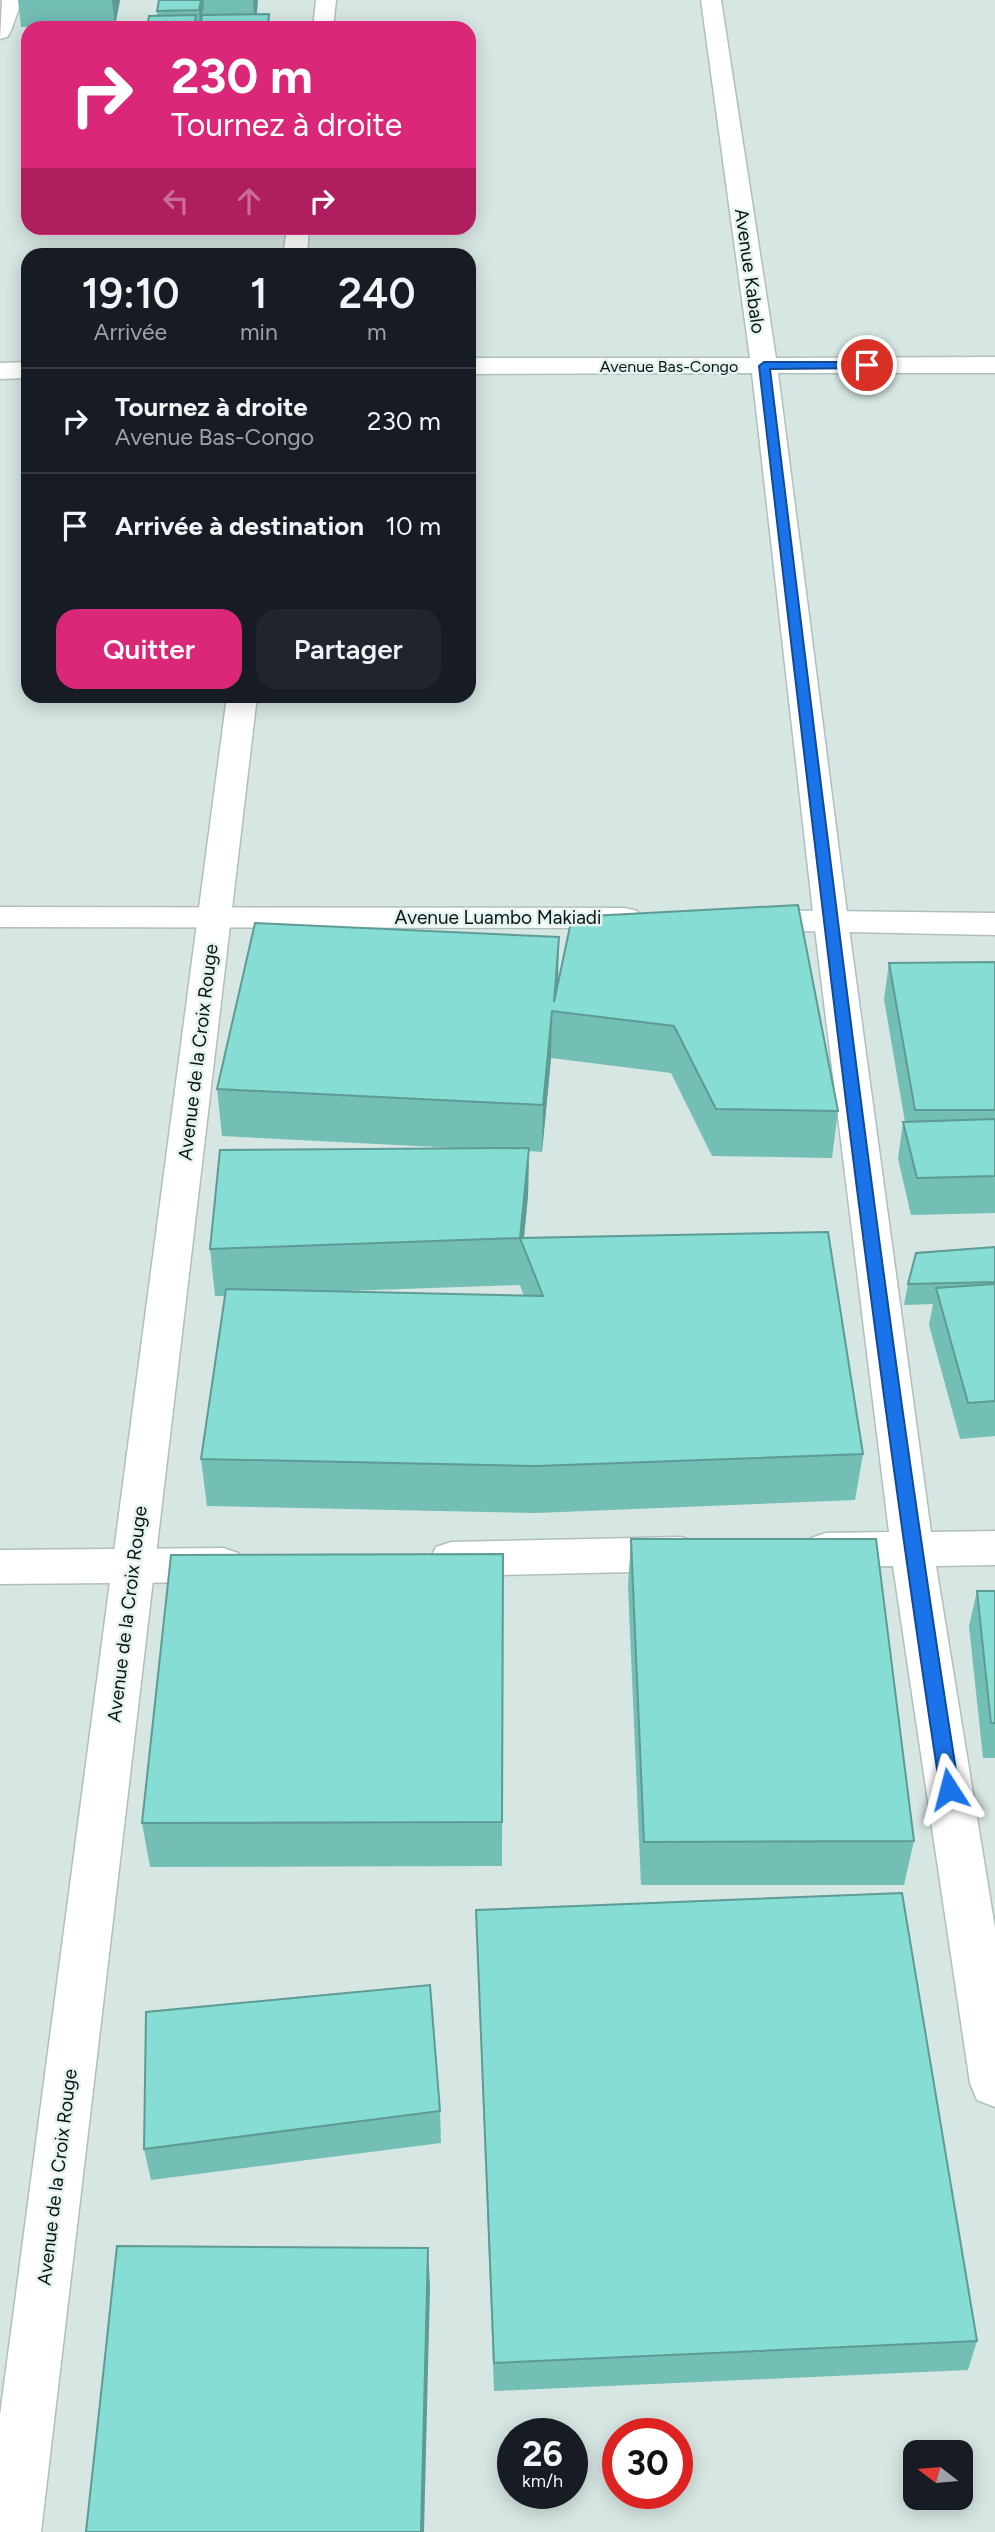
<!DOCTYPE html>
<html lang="fr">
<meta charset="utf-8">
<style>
:root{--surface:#171b24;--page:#20242c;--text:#f1f3f6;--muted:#9ea1a6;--line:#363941;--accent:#db2777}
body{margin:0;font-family:Figtree,sans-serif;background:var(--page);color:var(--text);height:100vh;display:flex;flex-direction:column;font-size:26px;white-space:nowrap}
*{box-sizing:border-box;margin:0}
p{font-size:23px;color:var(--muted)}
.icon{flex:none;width:38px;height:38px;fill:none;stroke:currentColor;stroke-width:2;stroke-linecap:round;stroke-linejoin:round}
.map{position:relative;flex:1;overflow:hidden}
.details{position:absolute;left:21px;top:248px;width:455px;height:455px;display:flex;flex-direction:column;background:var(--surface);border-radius:21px;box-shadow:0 4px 18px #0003}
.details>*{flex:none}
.hud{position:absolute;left:21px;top:21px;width:455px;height:214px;border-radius:21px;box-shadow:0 4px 18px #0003;background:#db2777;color:#fff;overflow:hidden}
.needle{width:46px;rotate:286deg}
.fabs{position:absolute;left:903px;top:2440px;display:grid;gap:14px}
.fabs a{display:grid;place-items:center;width:70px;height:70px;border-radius:14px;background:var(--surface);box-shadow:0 4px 18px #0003;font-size:35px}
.speed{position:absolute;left:497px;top:2418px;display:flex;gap:14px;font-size:35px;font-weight:700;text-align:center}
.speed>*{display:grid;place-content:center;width:91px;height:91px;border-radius:50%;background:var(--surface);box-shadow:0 4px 18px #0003;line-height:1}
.speed small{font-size:18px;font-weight:400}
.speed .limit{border:10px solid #d22;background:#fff;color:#111}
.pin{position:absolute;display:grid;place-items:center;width:60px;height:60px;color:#fff;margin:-30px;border:4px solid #fff;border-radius:50%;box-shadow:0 2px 7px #0007}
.me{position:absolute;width:77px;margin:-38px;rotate:351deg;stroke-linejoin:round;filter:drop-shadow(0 0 5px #0008)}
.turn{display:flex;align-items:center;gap:24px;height:147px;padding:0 35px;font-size:32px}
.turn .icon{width:91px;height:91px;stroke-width:2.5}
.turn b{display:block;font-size:49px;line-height:60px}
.lanes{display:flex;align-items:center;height:66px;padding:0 35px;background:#0003;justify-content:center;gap:35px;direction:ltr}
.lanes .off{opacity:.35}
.eta{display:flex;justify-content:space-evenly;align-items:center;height:119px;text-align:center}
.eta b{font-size:42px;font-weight:600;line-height:49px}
.cta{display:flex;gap:14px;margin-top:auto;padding:14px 35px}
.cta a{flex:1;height:80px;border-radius:21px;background:var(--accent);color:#fff;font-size:28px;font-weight:600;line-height:80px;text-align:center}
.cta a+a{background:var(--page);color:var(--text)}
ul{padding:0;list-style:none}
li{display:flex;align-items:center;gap:21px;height:105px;padding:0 35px;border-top:2px solid var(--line)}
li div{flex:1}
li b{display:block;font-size:26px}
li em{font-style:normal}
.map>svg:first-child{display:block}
</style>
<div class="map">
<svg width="995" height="2532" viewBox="0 0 995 2532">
<rect width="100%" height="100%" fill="#d6e6e3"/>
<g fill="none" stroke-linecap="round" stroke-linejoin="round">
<g stroke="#b0bfbc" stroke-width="3">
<path id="minor" d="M 2,0 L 22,0 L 10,33 L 7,37 L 0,39 Z
M 701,0 L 721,0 L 776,358 L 995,357 L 995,373 L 778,373 L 848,921 L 931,1532 L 995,1531 L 995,1565 L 936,1566 L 995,1928 L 995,2107 L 977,2100 L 970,2083 L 893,1566 L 826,1567 L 811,1562 L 805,1550 L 811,1538 L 826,1533 L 889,1532 L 814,921 L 752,373 L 469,374 L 469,358 L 750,358 Z
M 28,362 L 28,378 L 0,379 L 0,363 Z
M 681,1537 L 696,1542 L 702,1554 L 696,1566 L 681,1571 L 451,1576 L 436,1571 L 430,1559 L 436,1547 L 451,1542 Z
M 223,1548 L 238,1553 L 244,1565 L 238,1577 L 223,1582 L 0,1584 L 0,1550 Z"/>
</g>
<g stroke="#b0bfbc" stroke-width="3">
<path id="tertiary" d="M 316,0 L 336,0 L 333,28 L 313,28 Z
M 287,228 L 309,228 L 307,256 L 283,256 Z
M 227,696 L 257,696 L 41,2532 L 0,2532 L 0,2415 Z"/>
</g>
<g stroke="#b0bfbc" stroke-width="3">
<path id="secondary" d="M 0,907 L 625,908 L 637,911 L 642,918 L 637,925 L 625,928 L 0,927 Z
M 749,910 L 995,913 L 995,935 L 749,930 L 737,927 L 732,920 L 737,913 Z"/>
</g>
<use href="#minor" fill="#fff" fill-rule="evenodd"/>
<use href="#tertiary" fill="#fff" fill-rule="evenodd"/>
<use href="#secondary" fill="#fff" fill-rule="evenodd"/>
</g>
<path fill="#73beb5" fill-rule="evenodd" d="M 18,0 L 120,0 L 115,26 L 21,27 Z
M 159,0 L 258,0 L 257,14 L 197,27 L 197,28 L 157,16 L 157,11 Z
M 572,917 L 838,1111 L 832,1158 L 712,1156 L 671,1073 L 551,1058 L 542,1152 L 529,1151 L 528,1196 L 524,1238 L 863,1454 L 855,1500 L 536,1513 L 207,1506 L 201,1459 L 225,1296 L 215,1296 L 210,1249 L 476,1149 L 222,1136 L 217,1089 L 558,984 ZM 520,1285 L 524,1296 L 345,1291 Z
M 995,962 L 995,1213 L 911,1215 L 898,1159 L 903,1122 L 905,1122 L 884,999 L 889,963 Z
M 995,1247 L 995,1436 L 960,1439 L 929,1325 L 933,1304 L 904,1305 L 908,1284 Z
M 631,1539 L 914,1841 L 904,1885 L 641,1885 L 628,1586 Z
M 503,1554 L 502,1866 L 150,1867 L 142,1823 Z
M 977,1591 L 995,1591 L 995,1758 L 983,1758 L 969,1626 Z
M 476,1910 L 977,2341 L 968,2370 L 494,2391 Z
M 440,2111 L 441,2143 L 151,2180 L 144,2149 Z"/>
<path fill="#5e9b94" d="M 112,0 L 120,0 L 115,26 Z
M 201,0 L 203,0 L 204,5 L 200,27 L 199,10 Z
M 253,0 L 258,0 L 255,28 Z
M 559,937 L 558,984 L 554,1011 Z
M 552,1011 L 551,1058 L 542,1152 L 543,1105 Z
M 529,1148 L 528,1196 L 523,1246 L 520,1238 Z
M 428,2248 L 430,2287 L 424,2532 L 421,2532 Z"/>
<path fill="#86ddd3" stroke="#5e9b94" stroke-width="2" d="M 159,0 L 201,0 L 199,10 L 157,11 Z
M 269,14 L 268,28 L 200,28 L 202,15 Z
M 196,15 L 194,28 L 147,28 L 149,16 Z
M 798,905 L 838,1111 L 716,1109 L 674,1026 L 552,1011 L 543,1105 L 217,1089 L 255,923 L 559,937 L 554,1002 L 572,917 Z
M 995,962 L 995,1110 L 915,1110 L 889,963 Z
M 995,1119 L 995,1176 L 917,1178 L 903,1122 Z
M 529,1148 L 520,1238 L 210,1249 L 220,1150 Z
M 828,1232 L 863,1454 L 537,1466 L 201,1459 L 226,1289 L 543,1296 L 520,1238 Z
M 995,1247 L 995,1282 L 908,1284 L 916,1253 Z
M 995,1284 L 995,1401 L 968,1403 L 936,1288 Z
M 631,1539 L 876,1539 L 914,1841 L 644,1842 Z
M 503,1554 L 502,1822 L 142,1823 L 171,1555 Z
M 977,1591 L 995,1591 L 995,1723 L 991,1723 Z
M 902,1893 L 977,2341 L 494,2363 L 476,1910 Z
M 430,1985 L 440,2111 L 144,2149 L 146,2012 Z
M 117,2246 L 428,2248 L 421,2532 L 86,2532 Z"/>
<path fill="#1a73e8" stroke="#114b97" stroke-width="2" d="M 867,362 L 870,363 L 870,368 L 770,369 C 828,843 884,1317 959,1789 L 956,1795 L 949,1797 L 942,1795 L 940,1789 C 868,1316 814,841 759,366 L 764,362 Z"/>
<g text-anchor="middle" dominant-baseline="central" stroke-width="5" stroke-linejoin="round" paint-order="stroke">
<g font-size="16" fill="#0e1313" stroke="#e3f3f1">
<text x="669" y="366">Avenue Bas-Congo</text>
</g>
<g font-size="19" fill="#0e1313" stroke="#e3f3f1">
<text transform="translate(750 271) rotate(82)">Avenue Kabalo</text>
<text x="498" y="917">Avenue Luambo Makiadi</text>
<text transform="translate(198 1052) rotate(-83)">Avenue de la Croix Rouge</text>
<text transform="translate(127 1614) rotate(-83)">Avenue de la Croix Rouge</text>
<text transform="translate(57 2177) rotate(-83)">Avenue de la Croix Rouge</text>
</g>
</g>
</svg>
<div class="fabs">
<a><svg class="needle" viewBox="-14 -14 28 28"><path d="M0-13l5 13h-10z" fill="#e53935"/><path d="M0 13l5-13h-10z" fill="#9ea1a6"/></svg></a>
</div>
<div class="speed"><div>26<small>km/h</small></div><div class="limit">30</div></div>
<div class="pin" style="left:867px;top:365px;background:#d93025"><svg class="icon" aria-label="arrive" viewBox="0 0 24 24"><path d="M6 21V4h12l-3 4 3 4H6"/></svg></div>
<svg class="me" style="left:949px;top:1789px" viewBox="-20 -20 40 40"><path d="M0-17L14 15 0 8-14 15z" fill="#1a73e8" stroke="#fff" stroke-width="4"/></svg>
<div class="hud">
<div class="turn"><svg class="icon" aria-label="right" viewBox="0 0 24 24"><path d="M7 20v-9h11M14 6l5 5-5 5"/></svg><div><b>230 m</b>Tournez à droite</div></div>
<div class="lanes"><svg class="icon off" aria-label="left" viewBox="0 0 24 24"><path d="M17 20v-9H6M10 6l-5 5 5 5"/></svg><svg class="icon off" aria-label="ahead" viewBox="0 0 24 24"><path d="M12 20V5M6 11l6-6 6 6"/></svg><svg class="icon" aria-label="right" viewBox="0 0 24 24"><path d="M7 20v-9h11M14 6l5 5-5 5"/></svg></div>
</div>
<section class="details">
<div class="eta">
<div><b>19:10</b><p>Arrivée</p></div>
<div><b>1</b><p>min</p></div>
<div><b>240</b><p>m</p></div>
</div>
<ul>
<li><svg class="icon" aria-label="right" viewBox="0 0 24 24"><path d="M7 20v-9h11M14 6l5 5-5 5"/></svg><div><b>Tournez à droite</b><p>Avenue Bas-Congo</p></div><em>230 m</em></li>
<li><svg class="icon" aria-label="arrive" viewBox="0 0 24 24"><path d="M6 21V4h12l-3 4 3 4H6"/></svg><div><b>Arrivée à destination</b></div><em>10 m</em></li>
</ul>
<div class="cta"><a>Quitter</a><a>Partager</a></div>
</section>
</div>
